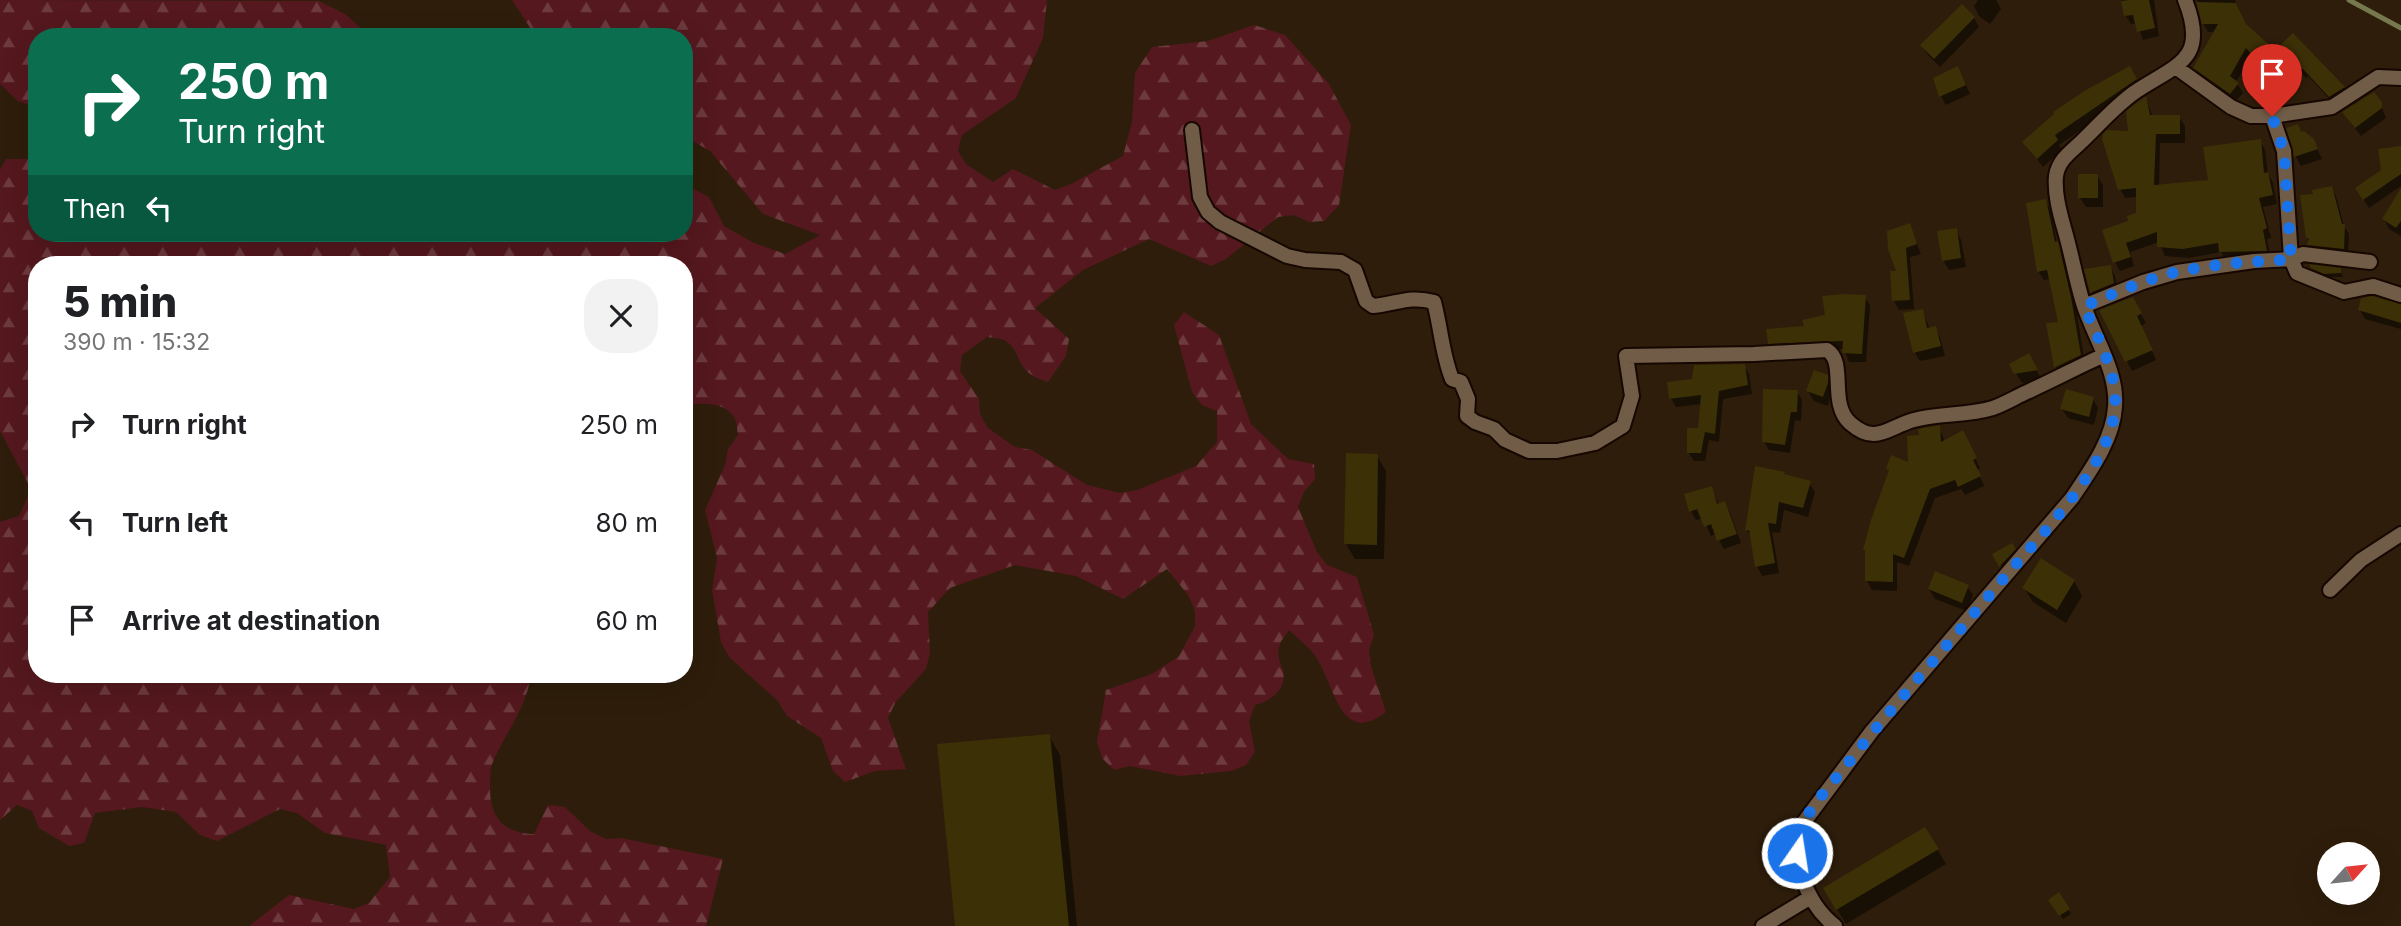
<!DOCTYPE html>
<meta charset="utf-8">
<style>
:root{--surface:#fff;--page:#f2f2f2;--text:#202124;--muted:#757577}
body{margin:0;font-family:Inter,sans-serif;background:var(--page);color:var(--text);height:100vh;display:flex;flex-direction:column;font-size:26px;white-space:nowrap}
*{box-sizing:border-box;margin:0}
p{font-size:23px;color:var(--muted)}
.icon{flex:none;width:38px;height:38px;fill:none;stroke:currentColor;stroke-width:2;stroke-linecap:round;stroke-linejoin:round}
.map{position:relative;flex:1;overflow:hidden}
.details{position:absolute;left:28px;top:256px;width:665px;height:427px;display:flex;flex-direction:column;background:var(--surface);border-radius:28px;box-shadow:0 7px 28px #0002}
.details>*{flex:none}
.hud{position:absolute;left:28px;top:28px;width:665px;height:214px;border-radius:28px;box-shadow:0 7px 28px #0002;background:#0b6e4f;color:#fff;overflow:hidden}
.needle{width:46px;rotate:63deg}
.fabs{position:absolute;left:2317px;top:842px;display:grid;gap:14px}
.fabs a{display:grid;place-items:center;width:63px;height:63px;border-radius:50%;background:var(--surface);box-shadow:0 7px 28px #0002;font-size:35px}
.pin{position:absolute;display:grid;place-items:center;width:60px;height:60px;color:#fff;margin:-72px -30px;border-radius:50% 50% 50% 0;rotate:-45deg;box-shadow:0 0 7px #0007}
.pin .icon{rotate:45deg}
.me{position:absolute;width:77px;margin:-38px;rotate:13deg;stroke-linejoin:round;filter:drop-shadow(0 0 5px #0008)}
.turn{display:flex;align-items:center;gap:24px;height:147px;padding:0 35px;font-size:32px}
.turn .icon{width:91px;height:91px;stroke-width:2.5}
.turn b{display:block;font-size:49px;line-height:60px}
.then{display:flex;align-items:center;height:66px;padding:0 35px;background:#0003;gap:14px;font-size:26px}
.round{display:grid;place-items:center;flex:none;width:74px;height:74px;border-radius:28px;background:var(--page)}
.summary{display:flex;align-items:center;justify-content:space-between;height:119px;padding:0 35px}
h1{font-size:42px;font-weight:800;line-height:52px}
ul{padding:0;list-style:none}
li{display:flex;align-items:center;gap:21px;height:98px;padding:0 35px}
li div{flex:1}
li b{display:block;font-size:26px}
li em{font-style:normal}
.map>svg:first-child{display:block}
</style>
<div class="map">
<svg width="2401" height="926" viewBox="0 0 2401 926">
<defs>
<pattern id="forest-firs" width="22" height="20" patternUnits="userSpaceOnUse" patternTransform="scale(1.75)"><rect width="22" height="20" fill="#54181e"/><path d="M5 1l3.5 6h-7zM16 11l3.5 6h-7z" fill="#6d3a3e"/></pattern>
</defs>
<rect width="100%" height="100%" fill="#2e1d0a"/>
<path fill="url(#forest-firs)" d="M 0,0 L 319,1 L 345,14 L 371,37 L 37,37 L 37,106 L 34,107 L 18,101 L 0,84 Z
M 512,0 L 1047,0 L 1043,38 L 1016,98 L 962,135 L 958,151 L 966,164 L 993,182 L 1013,169 L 1055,190 L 1071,184 L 1123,156 L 1132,122 L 1135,73 L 1152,47 L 1208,41 L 1254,25 L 1285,35 L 1329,84 L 1351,125 L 1339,205 L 1324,221 L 1309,222 L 1294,215 L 1278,217 L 1226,259 L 1211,266 L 1149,239 L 1083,270 L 1035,308 L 1069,339 L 1066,356 L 1048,382 C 1011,371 1025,352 1004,340 C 1000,338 992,338 987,337 L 962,355 L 960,371 L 979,399 L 980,414 L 988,428 L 1015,447 L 1032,450 L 1087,485 L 1120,493 L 1137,490 L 1196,466 L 1217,442 L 1217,411 L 1202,405 L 1192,392 L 1174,325 L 1184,312 L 1219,335 L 1251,424 L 1288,459 L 1314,464 L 1315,479 L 1304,492 L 1298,507 L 1317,552 L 1327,565 L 1357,577 L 1374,635 L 1369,650 L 1371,666 L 1386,712 C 1338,749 1335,680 1313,653 C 1307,645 1297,638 1289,630 C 1286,635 1281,640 1280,644 C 1276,655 1280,662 1283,671 C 1287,690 1270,701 1255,705 L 1249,721 L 1255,752 L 1246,765 L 1231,771 L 1180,776 L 1130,766 L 1114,770 L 1102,758 L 1097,742 L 1106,690 L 1152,674 L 1179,656 L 1195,626 L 1195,611 L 1188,595 L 1167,569 L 1123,599 L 1076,576 L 1015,565 L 950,588 L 928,612 L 930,653 L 926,669 L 895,703 L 888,718 L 906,769 L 875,771 L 845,782 L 833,771 L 821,738 L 787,716 L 779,702 L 729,657 L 721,642 L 712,590 L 717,558 L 705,510 L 725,465 L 728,449 L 738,435 C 737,430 737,422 734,417 C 724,401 701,403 684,405 L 684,264 L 37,264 L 37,674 L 531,674 C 527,708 505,733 492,764 C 490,770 490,778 490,785 C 489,816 502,833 534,834 L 548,805 L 565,807 L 590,831 L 606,839 L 621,838 L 723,859 L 706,926 L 249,926 L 289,895 L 354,909 L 369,903 L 390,877 L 386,845 L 325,833 L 297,813 L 280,809 L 217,841 L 200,835 L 176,812 L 142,807 L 95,813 L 84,843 L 69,846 L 39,828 L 32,811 L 17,805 L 0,820 L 0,522 L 19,516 L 31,489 L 0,431 L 0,170 L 6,159 L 37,159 L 37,233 L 684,233 L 684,184 L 709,197 L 724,226 L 754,243 L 785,254 L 820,235 L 763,214 L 710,151 L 684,136 L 684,37 L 536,37 Z"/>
<path fill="#0007" d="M 1978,0 L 1996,0 L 2001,9 L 1990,24 L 1979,16 L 1974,6 Z
M 2121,0 L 2154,0 L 2159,36 L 2143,40 L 2137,23 L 2131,24 L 2126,16 Z
M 2195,0 L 2235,0 L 2247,28 L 2275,52 L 2293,36 L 2344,88 L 2349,96 L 2335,105 L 2308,76 L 2306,78 L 2299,69 L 2279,86 L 2252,55 L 2236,82 L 2243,93 L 2235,102 L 2200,77 L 2195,68 L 2216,32 L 2208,32 L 2203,23 L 2198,1 Z
M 1974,18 L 1979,27 L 1940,67 L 1927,54 L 1922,45 L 1944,21 L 1946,23 Z
M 2130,69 L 2141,89 L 2059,145 L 2062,150 L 2043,167 L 2024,142 Z
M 1963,78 L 1970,94 L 1946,105 L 1941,96 Z
M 2146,99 L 2153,117 L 2179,117 L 2185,126 L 2185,143 L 2160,143 L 2159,187 L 2210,182 L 2260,141 L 2265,150 L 2268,174 L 2273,183 L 2277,204 L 2263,207 L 2271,238 L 2267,239 L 2271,259 L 2226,261 L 2221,252 L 2189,258 L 2165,256 L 2159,242 L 2130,252 L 2134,266 L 2120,271 L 2115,262 L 2130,222 L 2138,214 L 2138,197 L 2125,198 L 2120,189 L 2130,133 Z
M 2380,103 L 2386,118 L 2361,136 L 2351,123 Z
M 2288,129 L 2313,140 L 2322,159 L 2301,166 L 2296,157 Z
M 2401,149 L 2401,186 L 2369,208 L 2362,197 Z
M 2097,176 L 2103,185 L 2103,207 L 2086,207 L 2080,198 Z
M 2331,188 L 2336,196 L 2344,226 L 2349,234 L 2348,257 L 2314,253 L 2309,245 L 2308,237 L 2315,195 Z
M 2401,191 L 2401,236 L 2389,229 L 2384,219 Z
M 2045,201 L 2051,210 L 2057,244 L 2062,252 L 2076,308 L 2085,365 L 2060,376 L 2055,367 L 2060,323 L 2050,279 L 2044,280 L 2038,271 Z
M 1909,225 L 1921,254 L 1910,257 L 1914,309 L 1899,310 L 1894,301 L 1892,273 L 1898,272 Z
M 1956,230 L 1961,240 L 1966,267 L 1949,270 L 1943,260 Z
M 2110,266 L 2115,276 L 2118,293 L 2097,302 L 2092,292 L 2086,270 Z
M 2312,266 L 2340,270 L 2343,277 L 2328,277 L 2314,272 Z
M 1864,297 L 1870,305 L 1866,362 L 1849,362 L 1844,349 L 1775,352 L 1769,343 L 1806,328 Z
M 2132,299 L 2146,323 L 2141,326 L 2156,360 L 2132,371 L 2101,311 Z
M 2401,305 L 2401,329 L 2365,319 L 2360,310 Z
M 1922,311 L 1930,329 L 1935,328 L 1940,337 L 1945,356 L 1920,361 L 1914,352 Z
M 2028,355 L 2042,380 L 2022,383 L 2011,365 Z
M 1744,366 L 1749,374 L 1752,394 L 1723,399 L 1719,442 L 1709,440 L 1705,461 L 1694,461 L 1689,453 L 1700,430 L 1702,404 L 1676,407 L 1671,398 L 1693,381 Z
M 1827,377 L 1832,387 L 1828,406 L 1814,401 L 1808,391 Z
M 1797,392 L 1802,400 L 1801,421 L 1795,420 L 1790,453 L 1769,450 L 1764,441 Z
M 2093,399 L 2098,408 L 2094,425 L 2068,418 L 2062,409 Z
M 1939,427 L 1945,442 L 1967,441 L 1980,468 L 1977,470 L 1984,486 L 1965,495 L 1961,489 L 1935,498 L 1909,566 L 1897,562 L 1897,591 L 1872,590 L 1867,581 L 1867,554 L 1865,549 L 1910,464 L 1920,437 Z
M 1377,456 L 1386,471 L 1384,559 L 1355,559 L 1346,544 Z
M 1784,473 L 1786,476 L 1809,483 L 1815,492 L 1808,517 L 1784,510 L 1780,533 L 1772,532 L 1779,573 L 1762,576 L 1757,566 L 1752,539 L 1747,530 Z
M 1711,488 L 1719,505 L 1724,503 L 1730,513 L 1741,543 L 1724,549 L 1716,534 L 1711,536 L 1703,518 L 1696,520 L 1691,511 Z
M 2012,545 L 2017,554 L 2003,569 L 1995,555 Z
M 2074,581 L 2082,596 L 2066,623 L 2033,602 L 2024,588 Z
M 1967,586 L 1973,595 L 1967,611 L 1935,599 L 1929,589 Z
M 1049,736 L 1060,755 L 1077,926 L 957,926 Z
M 1925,829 L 1946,864 L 1846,924 L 1825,889 Z
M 2059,895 L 2071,914 L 2063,919 L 2050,900 Z"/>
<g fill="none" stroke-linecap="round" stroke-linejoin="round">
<path stroke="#76784d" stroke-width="5" d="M 2349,0 L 2401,28"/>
</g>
<path fill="#3c3007" d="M 2129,0 L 2149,0 L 2155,28 L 2137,32 L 2133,15 L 2124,16 L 2121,1 Z
M 2196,2 L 2236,3 L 2246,24 L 2275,50 L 2293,33 L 2345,87 L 2329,97 L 2302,68 L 2300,70 L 2293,61 L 2273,79 L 2246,48 L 2230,76 L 2239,83 L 2230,94 L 2193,68 L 2218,24 L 2202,24 Z
M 1962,4 L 1975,17 L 1934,59 L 1920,45 Z
M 1958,66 L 1966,85 L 1939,97 L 1933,78 Z
M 2130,66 L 2137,79 L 2055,135 L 2058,140 L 2037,159 L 2022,142 L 2054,114 L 2053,112 L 2086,90 Z
M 2374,92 L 2382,102 L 2382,108 L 2355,128 L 2342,112 Z
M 2146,96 L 2150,115 L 2180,115 L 2180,134 L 2156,134 L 2154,185 L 2208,180 L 2203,147 L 2261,139 L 2264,173 L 2268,172 L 2273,195 L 2259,198 L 2267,228 L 2263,230 L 2267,251 L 2219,252 L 2218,243 L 2183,249 L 2157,247 L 2157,232 L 2126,243 L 2131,257 L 2113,263 L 2102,230 L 2128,221 L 2127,216 L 2136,213 L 2136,188 L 2118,190 L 2102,139 L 2103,134 L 2107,130 L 2128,131 L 2126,111 Z
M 2298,124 L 2301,132 L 2304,131 L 2314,139 L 2318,149 L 2294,157 L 2286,128 Z
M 2401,146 L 2401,174 L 2363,200 L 2355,188 L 2381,170 L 2378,149 Z
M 2078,174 L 2098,174 L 2098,198 L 2078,198 Z
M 2332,186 L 2342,224 L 2345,224 L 2344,249 L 2307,245 L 2309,238 L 2306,238 L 2300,195 L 2313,194 L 2312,190 Z
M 2401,188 L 2401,221 L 2396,228 L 2382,219 Z
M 2046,199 L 2055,242 L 2058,241 L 2071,297 L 2081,355 L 2054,368 L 2046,323 L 2058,322 L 2047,270 L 2037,272 L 2026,203 Z
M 1910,223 L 1917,244 L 1906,248 L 1910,300 L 1892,301 L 1890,271 L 1896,271 L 1888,249 L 1887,231 Z
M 1957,228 L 1961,258 L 1942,261 L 1937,231 Z
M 2310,264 L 2341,268 L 2341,273 L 2324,274 L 2310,268 Z
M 2111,265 L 2114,283 L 2090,293 L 2084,269 Z
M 1845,294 L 1866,295 L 1862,354 L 1842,353 L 1843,341 L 1768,344 L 1766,329 L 1804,326 L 1802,320 L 1825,315 L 1822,296 Z
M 2372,296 L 2401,304 L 2401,323 L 2358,310 L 2361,298 Z
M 2133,297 L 2142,313 L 2137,316 L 2153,350 L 2125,362 L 2099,310 Z
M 1923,309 L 1927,328 L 1936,326 L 1941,346 L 1913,353 L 1903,313 Z
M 2029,353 L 2038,370 L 2014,374 L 2009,364 Z
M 1745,364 L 1748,385 L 1719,391 L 1715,434 L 1705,432 L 1701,453 L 1687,453 L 1687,428 L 1698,428 L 1701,395 L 1669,399 L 1667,382 L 1692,379 L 1694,365 Z
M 1814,370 L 1828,375 L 1828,383 L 1823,397 L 1806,391 Z
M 1763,389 L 1798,390 L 1797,412 L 1791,412 L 1785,445 L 1762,442 Z
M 2066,389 L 2094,397 L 2089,417 L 2060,409 Z
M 1940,425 L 1941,442 L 1963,430 L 1977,458 L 1973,460 L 1981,476 L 1958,487 L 1955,480 L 1930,489 L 1904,558 L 1893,554 L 1893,582 L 1865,581 L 1865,550 L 1863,550 L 1871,520 L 1889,470 L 1886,469 L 1891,455 L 1908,462 L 1907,436 L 1919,435 L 1918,429 Z
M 1346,453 L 1378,454 L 1377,545 L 1344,544 Z
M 1755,466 L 1785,472 L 1784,474 L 1811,481 L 1803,508 L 1779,502 L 1776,524 L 1768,523 L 1775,563 L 1755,567 L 1749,530 L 1745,531 Z
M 1712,486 L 1717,504 L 1725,501 L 1737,534 L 1717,541 L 1711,524 L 1704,527 L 1697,509 L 1689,512 L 1684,494 Z
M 2012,543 L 2016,549 L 1999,567 L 1992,554 Z
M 2041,558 L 2075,580 L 2057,610 L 2022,588 Z
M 1935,571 L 1969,585 L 1962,603 L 1928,589 Z
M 1050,734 L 1069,926 L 955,926 L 937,744 Z
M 1925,827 L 1939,849 L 1836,910 L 1823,888 Z
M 2059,892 L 2070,909 L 2059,916 L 2048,900 Z"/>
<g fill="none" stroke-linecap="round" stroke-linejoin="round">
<g stroke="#160700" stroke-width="18">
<path id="street" d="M 2177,68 L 2231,107 L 2251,116 L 2272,116 L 2332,107 L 2378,77 L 2401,78
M 2272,116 L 2284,151 L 2291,259 L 2297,273 L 2344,292 L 2373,286 L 2401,295
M 1192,130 L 1200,197 L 1208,212 L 1220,222 L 1287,256 L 1305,260 L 1341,262 L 1355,270 L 1366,301 L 1373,306 C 1397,304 1409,295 1434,302 C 1441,328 1442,354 1452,379 L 1461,382 L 1468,399 L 1467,416 L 1475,422 L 1494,429 L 1505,440 L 1529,451 L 1557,451 L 1595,443 L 1623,426 L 1632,396 L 1626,356 L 1754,354 L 1827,350 C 1847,362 1828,403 1850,423 C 1876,446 1888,427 1914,420 C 1940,413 1966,416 1993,408 C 2004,404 2016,397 2027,392 C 2053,380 2078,367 2104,355
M 2084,306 L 2143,282 L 2177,272 L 2254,261 L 2291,259 L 2303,254 L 2370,262
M 2330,590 L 2361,560 L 2401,534
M 1763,926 L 1811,897
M 1835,926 C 1806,903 1788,856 1804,822 L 1872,731 L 2072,498 C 2090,471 2113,440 2115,407 C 2118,372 2095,339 2084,306 C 2077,285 2073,261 2067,239 C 2062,220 2054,197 2056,176 C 2058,161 2070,152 2080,143 C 2098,126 2115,106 2135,92 C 2177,64 2209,60 2185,0"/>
</g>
<use href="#street" stroke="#705c47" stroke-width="14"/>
</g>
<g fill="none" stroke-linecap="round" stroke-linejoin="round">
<path stroke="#1a73e8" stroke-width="12" stroke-dasharray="0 21.6" d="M 1797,853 C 1797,820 1822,795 1842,771 C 1893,705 1950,643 2003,579 C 2039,537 2112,464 2115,407 C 2118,373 2097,337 2084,306 C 2114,294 2145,279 2177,272 C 2214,264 2253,261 2291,260 L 2284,151 L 2272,116"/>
</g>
</svg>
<div class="fabs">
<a><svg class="needle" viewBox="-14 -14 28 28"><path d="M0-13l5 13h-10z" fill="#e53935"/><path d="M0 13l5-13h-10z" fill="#757577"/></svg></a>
</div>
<div class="pin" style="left:2272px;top:116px;background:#d93025"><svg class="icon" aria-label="arrive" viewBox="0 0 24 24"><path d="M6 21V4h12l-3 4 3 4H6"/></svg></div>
<svg class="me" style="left:1797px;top:853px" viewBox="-20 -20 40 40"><circle r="17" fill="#1a73e8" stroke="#fff" stroke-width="3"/><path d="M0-11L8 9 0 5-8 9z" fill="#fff"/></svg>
<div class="hud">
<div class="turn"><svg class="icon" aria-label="right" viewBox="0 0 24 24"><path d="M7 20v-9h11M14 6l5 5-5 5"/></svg><div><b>250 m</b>Turn right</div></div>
<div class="then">Then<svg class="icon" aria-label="left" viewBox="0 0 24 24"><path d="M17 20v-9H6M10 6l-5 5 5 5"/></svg></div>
</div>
<section class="details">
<div class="summary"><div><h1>5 min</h1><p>390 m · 15:32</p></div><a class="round"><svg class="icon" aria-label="close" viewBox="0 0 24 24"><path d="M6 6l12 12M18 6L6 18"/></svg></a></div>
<ul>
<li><svg class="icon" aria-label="right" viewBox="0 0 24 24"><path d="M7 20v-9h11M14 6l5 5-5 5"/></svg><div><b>Turn right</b></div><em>250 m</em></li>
<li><svg class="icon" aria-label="left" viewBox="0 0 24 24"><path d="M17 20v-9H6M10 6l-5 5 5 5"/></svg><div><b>Turn left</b></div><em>80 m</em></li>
<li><svg class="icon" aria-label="arrive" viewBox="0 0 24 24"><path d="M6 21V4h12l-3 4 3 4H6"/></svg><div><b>Arrive at destination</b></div><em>60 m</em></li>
</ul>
</section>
</div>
